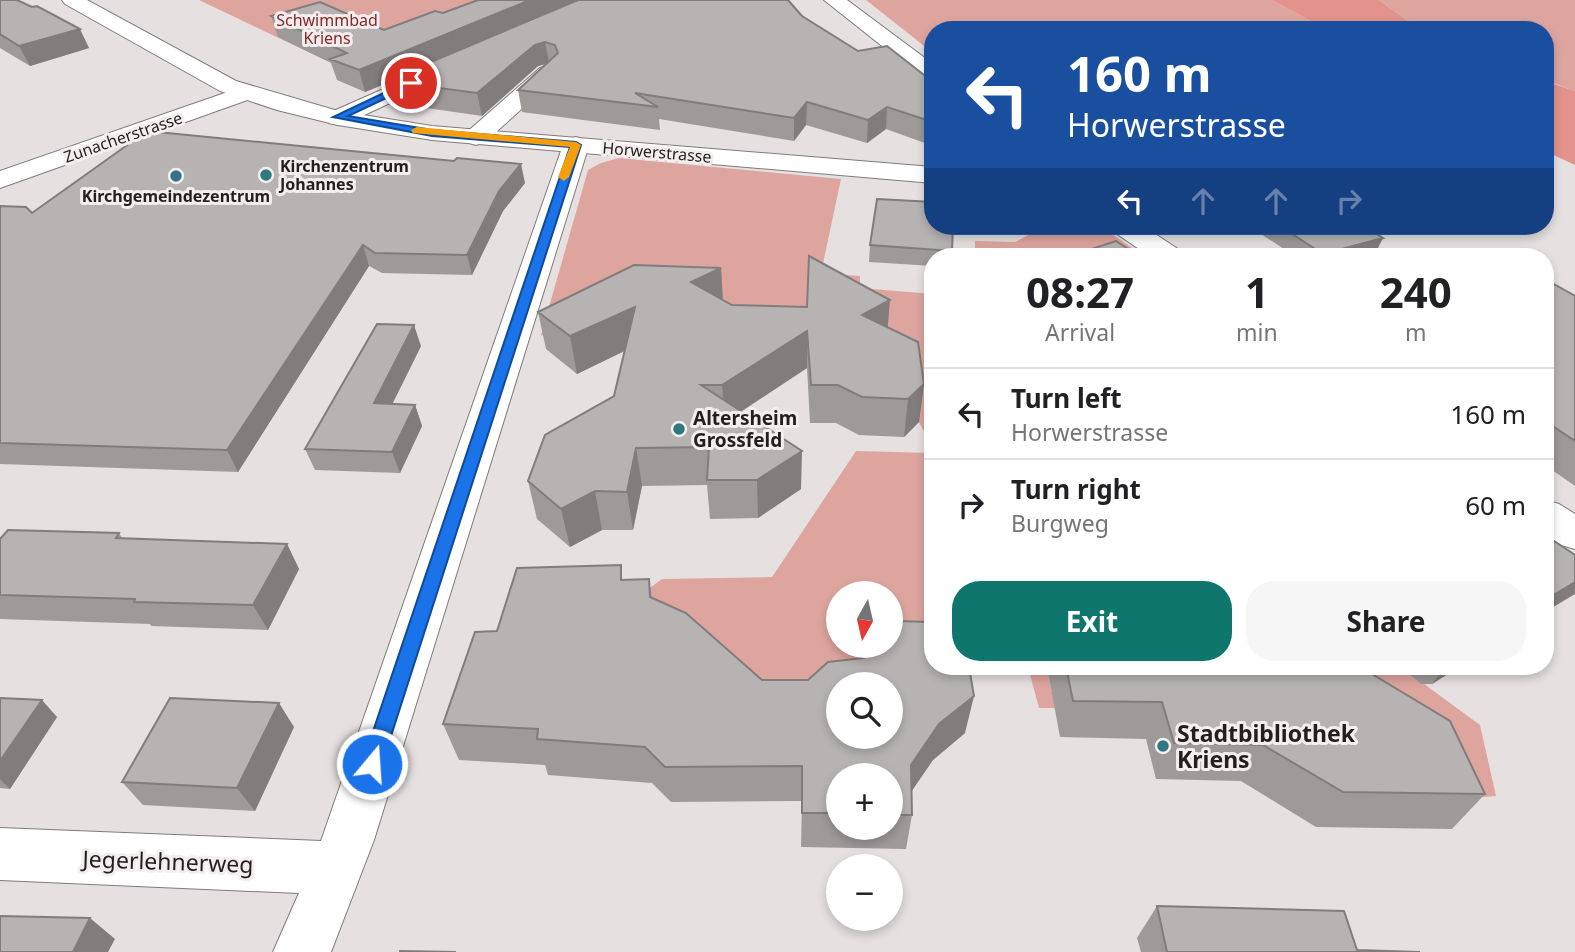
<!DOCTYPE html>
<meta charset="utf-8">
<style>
:root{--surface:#fff;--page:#f6f6f6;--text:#202124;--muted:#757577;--line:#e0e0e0;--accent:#0f766e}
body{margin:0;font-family:"Noto Sans",sans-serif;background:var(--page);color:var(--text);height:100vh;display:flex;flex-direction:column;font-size:26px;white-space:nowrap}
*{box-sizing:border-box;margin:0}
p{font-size:23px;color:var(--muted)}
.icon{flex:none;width:38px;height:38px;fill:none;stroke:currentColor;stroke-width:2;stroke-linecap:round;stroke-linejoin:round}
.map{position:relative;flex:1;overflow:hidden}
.sheet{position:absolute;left:924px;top:248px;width:630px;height:427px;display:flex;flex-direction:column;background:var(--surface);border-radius:28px;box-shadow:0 4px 10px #0003}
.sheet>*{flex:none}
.banner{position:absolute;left:924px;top:21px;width:630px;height:214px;border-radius:28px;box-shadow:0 4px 10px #0003;background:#1a4fa0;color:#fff;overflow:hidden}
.needle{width:46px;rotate:188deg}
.tools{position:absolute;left:826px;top:581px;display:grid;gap:14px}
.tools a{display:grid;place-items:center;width:77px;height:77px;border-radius:50%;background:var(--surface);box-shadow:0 4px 10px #0003;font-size:35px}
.pin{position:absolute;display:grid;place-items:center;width:60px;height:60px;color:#fff;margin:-30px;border:4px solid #fff;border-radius:50%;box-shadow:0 2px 7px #0007}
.me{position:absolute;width:77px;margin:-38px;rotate:18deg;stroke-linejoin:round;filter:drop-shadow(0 0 5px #0008)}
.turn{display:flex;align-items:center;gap:24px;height:147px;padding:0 28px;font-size:32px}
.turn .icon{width:91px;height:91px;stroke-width:2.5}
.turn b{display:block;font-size:49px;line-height:60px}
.lanes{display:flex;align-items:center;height:66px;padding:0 28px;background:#0003;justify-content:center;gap:35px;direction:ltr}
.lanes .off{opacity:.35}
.eta{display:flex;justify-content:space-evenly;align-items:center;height:119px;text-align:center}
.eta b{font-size:42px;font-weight:700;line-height:49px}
.primary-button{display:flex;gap:14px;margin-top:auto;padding:14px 28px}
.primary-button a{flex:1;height:80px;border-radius:28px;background:var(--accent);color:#fff;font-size:28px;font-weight:700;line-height:80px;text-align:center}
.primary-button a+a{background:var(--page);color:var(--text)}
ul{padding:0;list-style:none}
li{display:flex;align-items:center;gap:21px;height:91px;padding:0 28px;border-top:2px solid var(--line)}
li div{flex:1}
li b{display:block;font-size:26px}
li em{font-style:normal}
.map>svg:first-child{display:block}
</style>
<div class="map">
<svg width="1575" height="952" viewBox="0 0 1575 952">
<rect width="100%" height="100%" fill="#e6e1e0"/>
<path fill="#dea59f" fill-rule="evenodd" d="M 199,0 L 489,0 L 325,60 Z
M 866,0 L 1272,0 L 1327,30 L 933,30 L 933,53 Z
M 1379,0 L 1575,0 L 1575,91 L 1545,80 L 1545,30 L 1421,30 Z
M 619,158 L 841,179 L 821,273 L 860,276 L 860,288 L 933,294 L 933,449 L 919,422 L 914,379 L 807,329 L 560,342 L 541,335 L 588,170 L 601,163 Z
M 1046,226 L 1100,226 L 1141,254 L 1135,257 L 975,257 L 975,241 L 1015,242 Z
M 856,451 L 933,453 L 933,660 L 838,684 L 807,717 L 628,604 L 662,579 L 772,577 ZM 838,593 L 891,593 L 891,646 L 838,646 Z
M 1028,667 L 1047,667 L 1055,708 L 1039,708 Z
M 1286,667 L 1401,667 L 1480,725 L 1496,796 L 1455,799 Z"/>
<path fill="#e4938c" d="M 1272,0 L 1379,0 L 1421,30 L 1327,30 Z
M 1545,81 L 1575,91 L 1575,165 L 1545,151 Z"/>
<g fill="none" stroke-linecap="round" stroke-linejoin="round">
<g stroke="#807b7b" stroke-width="2">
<path id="minor" d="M 824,0 L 847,0 L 933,64 L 933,82 L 925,80 Z
M 438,65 L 446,67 L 449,72 L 446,77 L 347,123 L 338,125 L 329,123 L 326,118 L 329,113 Z
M 548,66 L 556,68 L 559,73 L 556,78 L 485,142 L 476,145 L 467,142 L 463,137 L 467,132 L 540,68 Z
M 245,86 L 253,88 L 257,93 L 253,98 L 0,188 L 0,171 Z
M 576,137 L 585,140 L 589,145 L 374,840 L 331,952 L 273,952 L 299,893 L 0,880 L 0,828 L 321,841 L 563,145 L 567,140 Z"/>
</g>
<g stroke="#807b7b" stroke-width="2">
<path id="tertiary" d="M 62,0 L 87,0 L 236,81 L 338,111 L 432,126 L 933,167 L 933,183 L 432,140 L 338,125 L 277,110 L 220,91 L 65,4 Z
M 1110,226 L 1143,226 L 1181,251 L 1185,257 L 1151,257 L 1114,232 Z
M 1545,500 L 1559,504 L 1575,514 L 1575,549 L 1561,545 L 1545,534 Z"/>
</g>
<use href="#minor" fill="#fff" fill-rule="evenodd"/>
<use href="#tertiary" fill="#fff" fill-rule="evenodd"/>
</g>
<path fill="#9e9a9a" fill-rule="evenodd" d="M 0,0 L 89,48 L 30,66 L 0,48 Z
M 443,13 L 802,16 L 858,51 L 933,82 L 933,146 L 886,129 L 867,143 L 806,125 L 794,141 L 659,119 L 660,130 L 522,112 L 518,90 L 546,64 L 538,66 L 482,116 L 392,103 L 387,83 L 365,92 L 337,80 L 331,63 L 278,37 L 271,16 L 384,30 Z
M 525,183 L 503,211 L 472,275 L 382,273 L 369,266 L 238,472 L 0,464 L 0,206 L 32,213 Z
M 1249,226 L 1364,226 L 1375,254 L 1364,257 L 1296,257 Z
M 870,245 L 952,251 L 952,257 L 933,257 L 933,266 L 869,262 Z
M 721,268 L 723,300 L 732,305 L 888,327 L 924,384 L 919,422 L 904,437 L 859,435 L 836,423 L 810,423 L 807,368 L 742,411 L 801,489 L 758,518 L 710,519 L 707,485 L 642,486 L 633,530 L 602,530 L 570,547 L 537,519 L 528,481 L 614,396 L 624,351 L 577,374 L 546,349 L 538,312 Z
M 1545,279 L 1575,296 L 1575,486 L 1545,465 Z
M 421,346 L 392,404 L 415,405 L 422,426 L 400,473 L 315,470 L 305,449 Z
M 119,533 L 122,538 L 287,544 L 299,569 L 268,630 L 151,626 L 150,624 L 0,619 L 0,539 Z
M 649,579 L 652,598 L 762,680 L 808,680 L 859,659 L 860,646 L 965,733 L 933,760 L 911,791 L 912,815 L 906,849 L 801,847 L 802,801 L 671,802 L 652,783 L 548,775 L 545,765 L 459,760 L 443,724 L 497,631 L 624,580 ZM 838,775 L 891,775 L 891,828 L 838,828 Z
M 1047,667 L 1361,667 L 1485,794 L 1452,829 L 1316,827 L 1241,781 L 1156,779 L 1146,739 L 1060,737 Z
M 1401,667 L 1459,667 L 1432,684 L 1421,684 Z
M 0,698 L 57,717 L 10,789 L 0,788 Z
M 294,727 L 255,811 L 143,805 L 122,782 Z
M 1157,906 L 1357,950 L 1420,952 L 1141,952 L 1137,938 Z"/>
<path fill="#817d7d" d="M 530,0 L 580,0 L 386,81 L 387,83 L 365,92 L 359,70 Z
M 80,29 L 89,48 L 30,66 L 19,46 Z
M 545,42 L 549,63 L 538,66 L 482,116 L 477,93 L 535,45 Z
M 807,102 L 806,125 L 794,141 L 794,118 Z
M 887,107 L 886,129 L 867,143 L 868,120 Z
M 521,164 L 525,183 L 503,211 L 472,275 L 467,255 L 499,191 Z
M 1383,238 L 1375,254 L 1364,257 L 1322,257 L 1323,254 Z
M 363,245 L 369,266 L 238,472 L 227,450 Z
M 721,268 L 723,305 L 691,282 Z
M 890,300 L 887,336 L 862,315 Z
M 635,307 L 639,344 L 577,374 L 570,336 Z
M 414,325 L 421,346 L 382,425 L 374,403 Z
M 807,331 L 807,368 L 725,422 L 722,385 Z
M 924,384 L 919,422 L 904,437 L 908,399 Z
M 415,405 L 422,426 L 400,473 L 392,452 Z
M 636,448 L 642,486 L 633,530 L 627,492 Z
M 802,451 L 801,489 L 758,518 L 757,480 Z
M 595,491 L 602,530 L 570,547 L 561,509 Z
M 287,544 L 299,569 L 268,630 L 253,605 Z
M 1575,582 L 1575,594 L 1545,612 L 1545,600 Z
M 1445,667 L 1459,667 L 1432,684 Z
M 974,696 L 965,733 L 933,760 L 905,801 L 911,765 L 939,724 Z
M 42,700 L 57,717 L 10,789 L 0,779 L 0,761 Z
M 279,703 L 294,727 L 255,811 L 237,788 Z
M 90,918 L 115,939 L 108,952 L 73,952 Z"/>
<path fill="#b8b3b3" stroke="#817d7d" stroke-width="2" fill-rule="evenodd" d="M 0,0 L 17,0 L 32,7 L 37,6 L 80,29 L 19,46 L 0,34 Z
M 478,0 L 530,0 L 359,70 L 330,59 L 347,53 L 271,16 L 320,2 L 384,30 L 435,11 L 443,13 Z
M 578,0 L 788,0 L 802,16 L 858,51 L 887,46 L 933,82 L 933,122 L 887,107 L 868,120 L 807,102 L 794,118 L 635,93 L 658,107 L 518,90 L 558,53 L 555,45 L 545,42 L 535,45 L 477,93 L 386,81 Z
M 147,131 L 454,161 L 457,158 L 521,164 L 499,191 L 467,255 L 375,253 L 363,245 L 227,450 L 0,443 L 0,206 L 26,207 L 32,213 Z
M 877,199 L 933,202 L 933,226 L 953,226 L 952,251 L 870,245 Z
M 1280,226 L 1364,226 L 1383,238 L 1323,254 Z
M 1116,241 L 1140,257 L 1067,257 Z
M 809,256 L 890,300 L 862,315 L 918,342 L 924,384 L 908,399 L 862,397 L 838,385 L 811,385 L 807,331 L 722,385 L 701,385 L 802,451 L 757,480 L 707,480 L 709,447 L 636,448 L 627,492 L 595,491 L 561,509 L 528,481 L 545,435 L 614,396 L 635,307 L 570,336 L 538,312 L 634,265 L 721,268 L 691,282 L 732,305 L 807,307 Z
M 1545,279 L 1575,296 L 1575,441 L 1545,421 Z
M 377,324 L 414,325 L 374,403 L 415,405 L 392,452 L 305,449 Z
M 8,530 L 119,533 L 116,538 L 287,544 L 253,605 L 134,602 L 135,599 L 0,595 L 0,539 Z
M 1545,535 L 1575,555 L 1575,582 L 1545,600 Z
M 621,565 L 621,580 L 649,579 L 650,597 L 686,613 L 762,680 L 808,680 L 828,662 L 864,658 L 861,646 L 891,646 L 891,633 L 895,621 L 933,622 L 933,667 L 969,667 L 974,696 L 939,724 L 911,765 L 912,815 L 891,815 L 891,775 L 838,775 L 838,813 L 802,813 L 802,766 L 665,767 L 645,747 L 537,739 L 538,729 L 443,724 L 475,632 L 497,631 L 517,568 ZM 838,684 L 891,684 L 891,737 L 838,737 Z
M 1066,667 L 1361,667 L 1362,668 L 1450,721 L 1485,794 L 1343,792 L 1263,745 L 1174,743 L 1162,702 L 1073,701 Z
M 0,698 L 42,700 L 0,761 Z
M 170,698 L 279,703 L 237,788 L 122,782 Z
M 1157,906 L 1344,911 L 1357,950 L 1420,952 L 1167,952 Z
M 0,916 L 90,918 L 73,952 L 0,952 Z
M 400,951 L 456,952 L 400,952 Z"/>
<path fill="#1a73e8" stroke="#114b97" stroke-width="2" d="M 411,80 L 416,83 L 414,85 L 348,116 L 432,130 L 576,142 L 581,145 L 382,764 L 379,770 L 372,773 L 365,770 L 362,764 L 570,147 L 432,136 L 333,117 Z"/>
<path fill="#f59e0b" d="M 417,127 L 576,142 L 581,145 L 569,177 L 564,181 L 558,177 L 570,147 L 413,133 L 411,130 Z"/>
<g fill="#2f7880" stroke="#f4eeee" stroke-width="2.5">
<circle cx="266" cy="175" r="7"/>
<circle cx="176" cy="176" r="7"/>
<circle cx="679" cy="429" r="7"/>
<circle cx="1163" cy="746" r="7"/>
</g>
<g text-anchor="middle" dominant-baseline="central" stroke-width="6" stroke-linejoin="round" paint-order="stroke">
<g font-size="16" fill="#862826" stroke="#f4eeee">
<text x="327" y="20">Schwimmbad<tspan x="327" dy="18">Kriens</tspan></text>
</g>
<g font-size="16" fill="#211f1f" stroke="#f4eeee">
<text transform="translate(123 137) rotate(-19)">Zunacherstrasse</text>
<text transform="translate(657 152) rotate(5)">Horwerstrasse</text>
</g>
<g font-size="16" font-weight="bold" fill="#211f1f" stroke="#f4eeee" text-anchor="start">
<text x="280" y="166">Kirchenzentrum<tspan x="280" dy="18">Johannes</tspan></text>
<text x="176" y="196" text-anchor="middle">Kirchgemeindezentrum</text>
</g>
<g font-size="19" font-weight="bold" fill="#211f1f" stroke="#f4eeee" text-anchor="start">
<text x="693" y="418">Altersheim<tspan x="693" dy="22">Grossfeld</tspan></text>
</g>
<g font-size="23" font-weight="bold" fill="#211f1f" stroke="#f4eeee" text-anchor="start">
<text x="1177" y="733">Stadtbibliothek<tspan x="1177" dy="26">Kriens</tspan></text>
</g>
<g font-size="23" fill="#211f1f" stroke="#f4eeee">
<text transform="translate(168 861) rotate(2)">Jegerlehnerweg</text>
</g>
</g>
</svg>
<div class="tools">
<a><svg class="needle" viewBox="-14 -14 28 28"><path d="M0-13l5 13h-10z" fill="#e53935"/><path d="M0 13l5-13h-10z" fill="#757577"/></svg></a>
<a><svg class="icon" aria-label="search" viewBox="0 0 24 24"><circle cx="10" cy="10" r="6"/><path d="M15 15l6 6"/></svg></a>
<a>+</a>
<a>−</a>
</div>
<div class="pin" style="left:411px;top:83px;background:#d93025"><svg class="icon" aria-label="arrive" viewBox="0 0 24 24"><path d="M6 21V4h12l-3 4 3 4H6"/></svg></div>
<svg class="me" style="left:372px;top:764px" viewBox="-20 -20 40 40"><circle r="17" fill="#1a73e8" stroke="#fff" stroke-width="3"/><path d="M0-11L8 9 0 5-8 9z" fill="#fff"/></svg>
<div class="banner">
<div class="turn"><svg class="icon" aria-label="left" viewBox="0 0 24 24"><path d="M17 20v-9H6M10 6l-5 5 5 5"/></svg><div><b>160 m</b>Horwerstrasse</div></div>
<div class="lanes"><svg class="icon" aria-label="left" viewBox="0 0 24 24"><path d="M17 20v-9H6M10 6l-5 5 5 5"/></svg><svg class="icon off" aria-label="ahead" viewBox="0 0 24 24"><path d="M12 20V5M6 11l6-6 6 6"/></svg><svg class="icon off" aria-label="ahead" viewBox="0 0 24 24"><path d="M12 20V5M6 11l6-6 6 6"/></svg><svg class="icon off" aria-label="right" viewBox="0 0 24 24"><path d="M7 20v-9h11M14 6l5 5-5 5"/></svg></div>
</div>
<section class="sheet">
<div class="eta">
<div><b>08:27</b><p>Arrival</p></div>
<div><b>1</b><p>min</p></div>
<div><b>240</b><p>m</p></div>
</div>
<ul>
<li><svg class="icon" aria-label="left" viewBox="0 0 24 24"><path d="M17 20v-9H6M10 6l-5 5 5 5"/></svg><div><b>Turn left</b><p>Horwerstrasse</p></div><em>160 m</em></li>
<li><svg class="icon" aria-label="right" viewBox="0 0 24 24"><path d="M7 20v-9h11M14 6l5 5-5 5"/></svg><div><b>Turn right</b><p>Burgweg</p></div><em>60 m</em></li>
</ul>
<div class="primary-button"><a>Exit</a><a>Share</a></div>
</section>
</div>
